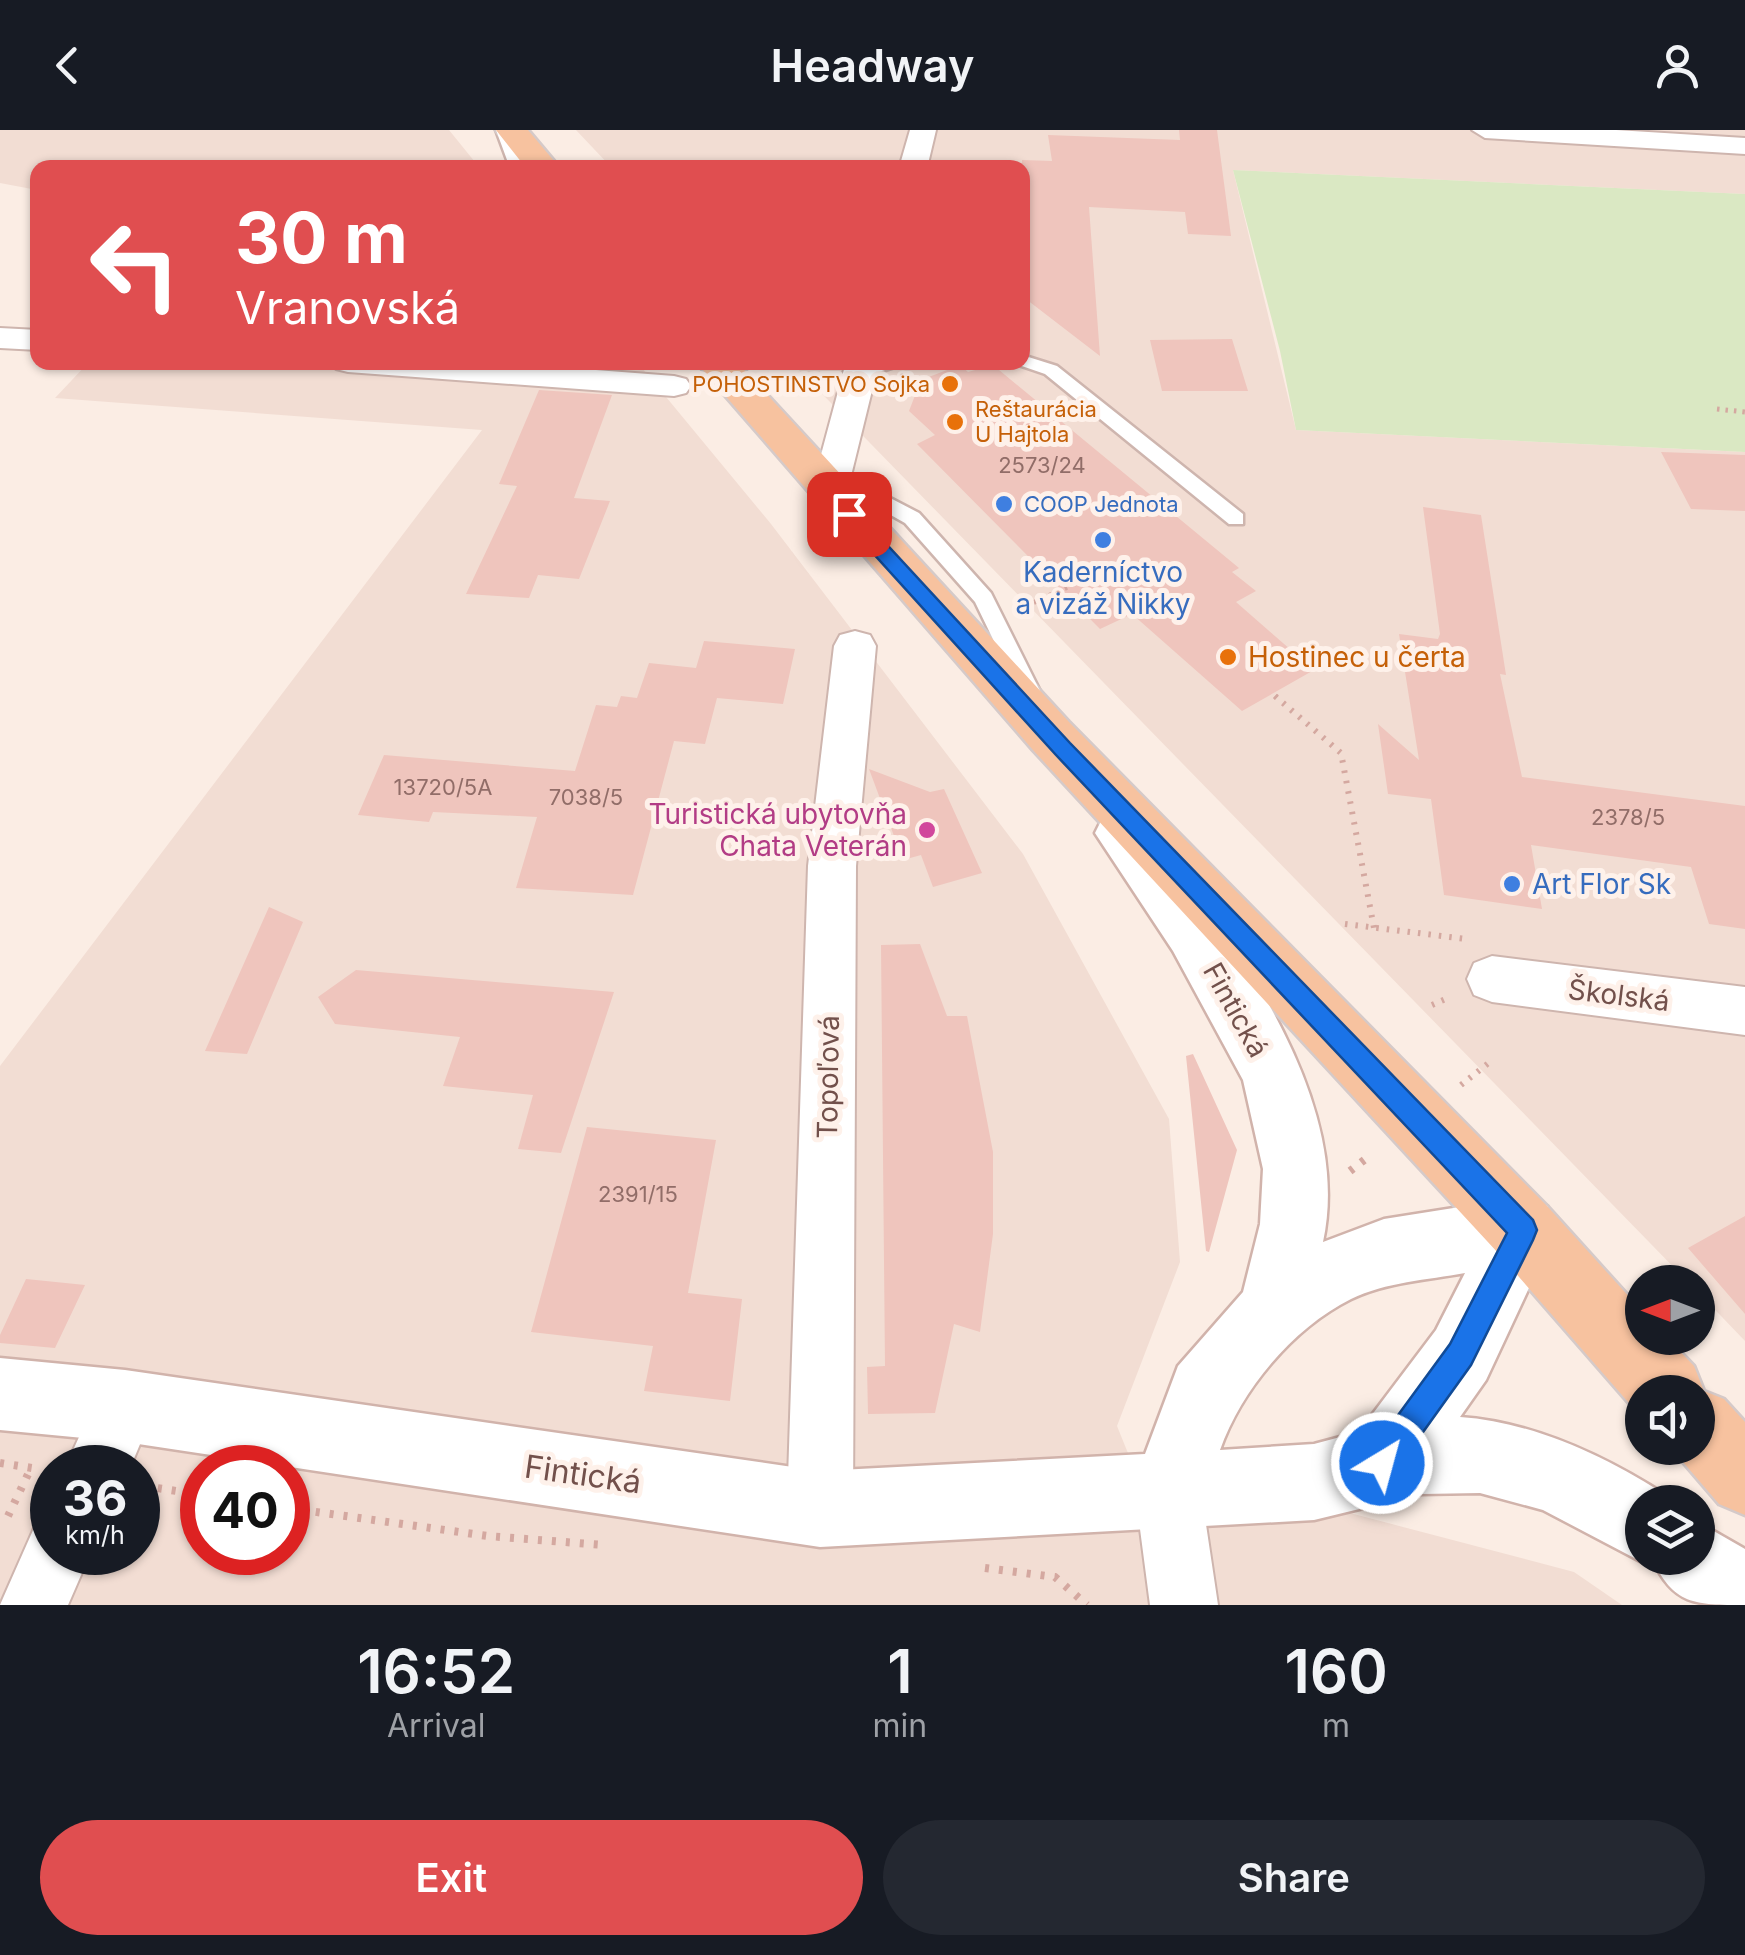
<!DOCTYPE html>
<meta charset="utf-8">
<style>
:root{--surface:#171b24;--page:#242831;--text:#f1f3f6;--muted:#9ea1a6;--accent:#e04e50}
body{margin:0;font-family:Inter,sans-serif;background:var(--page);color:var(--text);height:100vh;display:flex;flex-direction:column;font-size:38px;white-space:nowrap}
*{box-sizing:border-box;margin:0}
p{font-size:32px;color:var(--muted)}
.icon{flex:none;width:55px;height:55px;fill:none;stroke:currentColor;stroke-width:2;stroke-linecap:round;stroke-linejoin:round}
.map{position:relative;height:1475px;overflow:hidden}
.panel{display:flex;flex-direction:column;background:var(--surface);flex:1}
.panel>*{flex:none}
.hud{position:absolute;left:30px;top:30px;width:1000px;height:210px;border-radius:20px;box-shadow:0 2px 8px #0004;background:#e04e50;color:#fff;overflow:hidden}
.needle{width:65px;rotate:270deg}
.controls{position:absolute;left:1625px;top:1135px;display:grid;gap:20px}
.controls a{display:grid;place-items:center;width:90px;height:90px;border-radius:50%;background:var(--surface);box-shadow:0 2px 8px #0004;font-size:50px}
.speed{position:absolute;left:30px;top:1315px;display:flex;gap:20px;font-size:50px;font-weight:700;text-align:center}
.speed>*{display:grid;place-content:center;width:130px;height:130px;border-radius:50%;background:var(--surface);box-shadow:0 2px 8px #0004;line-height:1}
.speed small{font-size:25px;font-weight:400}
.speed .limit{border:15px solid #d22;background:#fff;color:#111}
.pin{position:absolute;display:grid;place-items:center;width:85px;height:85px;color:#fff;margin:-42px;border-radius:20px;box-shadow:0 5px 15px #0006}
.me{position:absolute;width:110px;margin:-55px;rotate:37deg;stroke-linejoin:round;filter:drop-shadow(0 0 8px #0008)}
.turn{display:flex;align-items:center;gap:35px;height:210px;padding:0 40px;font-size:45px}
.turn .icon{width:130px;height:130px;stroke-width:2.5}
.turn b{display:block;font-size:70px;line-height:85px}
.eta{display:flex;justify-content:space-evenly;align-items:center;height:170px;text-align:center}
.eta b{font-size:60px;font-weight:600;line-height:70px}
.button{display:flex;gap:20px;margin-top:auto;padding:20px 40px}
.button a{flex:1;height:115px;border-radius:60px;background:var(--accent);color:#fff;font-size:40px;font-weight:600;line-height:115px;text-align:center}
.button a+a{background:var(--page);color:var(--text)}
header{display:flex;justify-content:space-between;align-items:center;height:130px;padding:0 40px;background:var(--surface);font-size:45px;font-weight:600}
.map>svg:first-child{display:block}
</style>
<header><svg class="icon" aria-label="back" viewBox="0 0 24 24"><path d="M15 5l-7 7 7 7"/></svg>Headway<svg class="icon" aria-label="person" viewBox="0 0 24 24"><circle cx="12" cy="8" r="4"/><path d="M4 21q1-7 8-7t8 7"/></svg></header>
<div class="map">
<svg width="1745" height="1475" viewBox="0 0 1745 1475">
<rect width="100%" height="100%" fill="#fbede4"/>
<path fill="#f2ddd3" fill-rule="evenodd" d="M 0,0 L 449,0 L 479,37 L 38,38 L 37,60 L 0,53 Z
M 576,0 L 1745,0 L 1745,64 L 1233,40 L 1296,300 L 1745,322 L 1745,1211 L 1698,1162 L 1698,1152 L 1688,1152 L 792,233 L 1022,232 L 1022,38 L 611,37 Z
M 88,233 L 638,233 L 771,394 L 1023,724 L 1169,989 L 1180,1132 L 1117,1296 L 1134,1338 L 1217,1348 L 1574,1442 L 1622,1475 L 0,1475 L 0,936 L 482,300 L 55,268 ZM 52,1338 L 138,1338 L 138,1422 L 52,1422 ZM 202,1338 L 288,1338 L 288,1422 L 202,1422 Z"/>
<path fill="#dae8c3" d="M 1233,40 L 1745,64 L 1745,322 L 1296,300 L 1280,221 Z"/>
<path fill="#efc5bd" d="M 1179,0 L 1217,0 L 1231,106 L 1188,104 L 1185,82 L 1089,77 L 1100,226 L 1022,166 L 1022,30 L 1052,31 L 1048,5 L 1180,10 Z
M 1232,209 L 1248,261 L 1162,261 L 1150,210 Z
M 960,235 L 968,242 L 993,235 L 1239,438 L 1232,442 L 1256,461 L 1236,472 L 1314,540 L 1242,581 L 1132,484 L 1100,499 L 917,314 L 935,305 L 909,281 L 921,250 Z
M 539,260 L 612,265 L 574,368 L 610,371 L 579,449 L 538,445 L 529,468 L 466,464 L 517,356 L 499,354 Z
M 1661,322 L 1745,325 L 1745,381 L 1691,379 Z
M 1423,377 L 1481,385 L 1506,545 L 1500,544 L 1522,647 L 1745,676 L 1745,799 L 1709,794 L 1691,737 L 1531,715 L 1542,779 L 1444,765 L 1431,669 L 1388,664 L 1378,594 L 1419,630 L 1399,504 L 1438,509 L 1440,504 Z
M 704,511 L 795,519 L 783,574 L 717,568 L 705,614 L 674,611 L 633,765 L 516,758 L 537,687 L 433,682 L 429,692 L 358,685 L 384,625 L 575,641 L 596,575 L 617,577 L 621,566 L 637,568 L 649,533 L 696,538 Z
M 869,639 L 930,662 L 944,659 L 982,743 L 933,757 L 921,725 L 903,730 Z
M 269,777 L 303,792 L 247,924 L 205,921 Z
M 920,814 L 947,886 L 967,886 L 993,1022 L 993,1104 L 980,1202 L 954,1194 L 935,1283 L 868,1284 L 867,1237 L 885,1236 L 881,815 Z
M 356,840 L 614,862 L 561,1023 L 518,1019 L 533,965 L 443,956 L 460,907 L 335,894 L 318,867 Z
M 1193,924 L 1237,1020 L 1209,1122 L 1206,1121 L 1186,926 Z
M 587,997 L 716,1010 L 688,1163 L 742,1169 L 730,1271 L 644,1261 L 653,1216 L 531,1202 Z
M 1745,1086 L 1745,1184 L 1688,1118 Z
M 26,1149 L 85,1155 L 55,1218 L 0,1213 L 0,1205 Z"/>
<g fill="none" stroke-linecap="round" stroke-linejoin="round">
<g stroke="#ceb5ae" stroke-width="5">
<path id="lane" d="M 496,0 L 510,0 L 524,38 L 510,38 Z
M 1022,225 L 1057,236 L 1243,384 L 1243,394 L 1229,394 L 1045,244 L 1016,234 L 1022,232 Z
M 880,232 L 910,232 L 860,248 L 851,243 Z
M 821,332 L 919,383 L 991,463 L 1042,565 L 1039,571 L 1023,571 L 975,472 L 905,393 L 814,342 L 811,338 Z"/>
</g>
<g stroke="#ceb5ae" stroke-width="4">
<path id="street" d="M 910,0 L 936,0 L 927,38 L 899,38 Z
M 1472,0 L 1616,0 L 1745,8 L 1745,24 L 1485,8 Z
M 0,198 L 38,200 L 38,220 L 0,218 Z
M 332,232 L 492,232 L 674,246 L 686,249 L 691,256 L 686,263 L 674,266 L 348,242 L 336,239 Z
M 846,232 L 879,232 L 847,362 L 842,371 L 829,374 L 816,371 L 811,362 Z
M 855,501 L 870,505 L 876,516 L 856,736 L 853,1379 L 843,1402 L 820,1412 L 797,1402 L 787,1379 L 808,736 L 834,516 L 840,505 Z
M 1492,826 L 1745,857 L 1745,905 L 1492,872 L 1474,865 L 1467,849 L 1474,833 Z
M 125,1245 L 147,1254 L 156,1276 L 130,1338 L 65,1338 L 103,1254 Z
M 1168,1328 L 1191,1338 L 1201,1361 L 1218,1475 L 1150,1475 L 1135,1361 L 1145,1338 Z
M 52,1391 L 52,1422 L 91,1422 L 68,1475 L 0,1475 L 34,1398 Z"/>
</g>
<g stroke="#d1b3ab" stroke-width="5">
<path id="secondary" d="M 1122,681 L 1141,687 C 1224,800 1355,963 1323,1112 L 1384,1089 L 1523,1067 L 1547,1076 L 1556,1100 L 1486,1250 L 1460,1287 C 1534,1292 1607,1327 1669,1367 L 1671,1372 L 1642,1372 L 1642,1428 L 1698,1428 L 1698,1392 L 1745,1419 L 1745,1475 C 1695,1475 1673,1475 1652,1428 L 1642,1432 L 1543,1380 L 1480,1363 L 1421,1364 L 1314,1390 L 820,1417 L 125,1312 L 0,1300 L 0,1228 L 125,1240 L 820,1341 L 1145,1324 L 1178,1236 L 1243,1162 L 1260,1094 L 1263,1039 L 1243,950 L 1173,821 L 1095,703 L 1103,687 ZM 1465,1143 L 1436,1200 L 1359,1302 L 1314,1314 L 1220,1320 C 1241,1260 1293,1198 1351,1169 C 1386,1152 1427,1150 1465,1143 Z"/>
</g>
<g stroke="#d5cac9" stroke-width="5">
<path id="primary" d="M 496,0 L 528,0 L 560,38 L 526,38 Z
M 696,232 L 737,232 L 1069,592 L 1547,1076 L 1642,1181 L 1642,1208 L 1667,1208 L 1694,1236 L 1704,1261 L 1724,1269 L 1745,1292 L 1745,1385 L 1719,1374 L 1671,1318 L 1698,1318 L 1698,1262 L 1642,1262 L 1642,1288 L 1499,1124 L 1033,620 Z"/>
</g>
<path stroke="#d4a8a0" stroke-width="5" stroke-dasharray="2.5 6" stroke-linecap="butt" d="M 1717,279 L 1745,282
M 1026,476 L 1129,429
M 1275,566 L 1278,569"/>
<path stroke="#d4a8a0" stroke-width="6" stroke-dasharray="2.5 8" stroke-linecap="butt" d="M 1275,566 L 1341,623 L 1374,798
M 1345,794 L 1466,809
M 1432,875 L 1450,867
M 1461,955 L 1491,931"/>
<path stroke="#d4a8a0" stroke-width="8" stroke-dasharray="4 10" stroke-linecap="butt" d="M 1350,1041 L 1372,1024
M 0,1333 L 32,1338
M 144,1356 L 202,1365
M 288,1378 L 488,1406 L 603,1415
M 8,1386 L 31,1338
M 985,1438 L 1055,1447 L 1087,1475"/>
<use href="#lane" fill="#fff" fill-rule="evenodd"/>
<use href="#street" fill="#fff" fill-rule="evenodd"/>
<use href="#secondary" fill="#fff" fill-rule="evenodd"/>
<use href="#primary" fill="#f7c29f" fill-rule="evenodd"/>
</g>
<path fill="#1a73e8" stroke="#114b97" stroke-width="2.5" d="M 849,378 L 855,380 L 1070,613 L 1533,1090 L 1537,1100 L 1533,1110 L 1471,1235 L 1393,1344 L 1382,1349 L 1371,1344 L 1367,1333 L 1371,1322 L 1450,1214 L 1507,1103 L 1056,625 L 842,389 L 842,380 Z"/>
<g fill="#e8710a" stroke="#fef1ea" stroke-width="4">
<circle cx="950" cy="254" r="10"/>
<circle cx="955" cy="292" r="10"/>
<circle cx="1228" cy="527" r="10"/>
</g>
<g fill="#3f7fe0" stroke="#fef1ea" stroke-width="4">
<circle cx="1004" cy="374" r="10"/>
<circle cx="1103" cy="410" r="10"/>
<circle cx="1512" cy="754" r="10"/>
</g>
<circle fill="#d1479c" stroke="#fef1ea" stroke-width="4" cx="927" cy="700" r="10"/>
<g text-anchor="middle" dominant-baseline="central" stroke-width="10" stroke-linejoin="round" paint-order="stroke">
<g font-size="22" fill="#c56008" stroke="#fef1ea" text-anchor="end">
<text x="930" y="254">POHOSTINSTVO Sojka</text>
<text x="975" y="279" text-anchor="start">Reštaurácia<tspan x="975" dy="25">U Hajtola</tspan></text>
</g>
<g font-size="22" fill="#916d68">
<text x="1042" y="335">2573/24</text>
<text x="443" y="657">13720/5A</text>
<text x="586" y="667">7038/5</text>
<text x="1628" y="687">2378/5</text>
<text x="638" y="1064">2391/15</text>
</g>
<g font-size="22" fill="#366cbe" stroke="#fef1ea" text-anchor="start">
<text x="1024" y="374">COOP Jednota</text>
</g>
<g font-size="28" fill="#366cbe" stroke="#fef1ea">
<text x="1103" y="442">Kaderníctvo<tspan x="1103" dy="32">a vizáž Nikky</tspan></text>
<text x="1532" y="754" text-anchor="start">Art Flor Sk</text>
</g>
<g font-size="28" fill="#c56008" stroke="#fef1ea" text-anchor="start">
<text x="1248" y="527">Hostinec u čerta</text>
</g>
<g font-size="28" fill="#b23c85" stroke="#fef1ea" text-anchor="end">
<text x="907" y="684">Turistická ubytovňa<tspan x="907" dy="32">Chata Veterán</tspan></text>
</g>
<g font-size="28" fill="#72504b" stroke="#fef1ea">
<text transform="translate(1619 865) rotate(7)">Školská</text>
<text transform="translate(1236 880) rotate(61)">Fintická</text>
<text transform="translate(828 947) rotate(-89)">Topoľová</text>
</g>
<g font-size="32" fill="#72504b" stroke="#fef1ea">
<text transform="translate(583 1344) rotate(8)">Fintická</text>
</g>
</g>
</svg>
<div class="controls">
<a><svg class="needle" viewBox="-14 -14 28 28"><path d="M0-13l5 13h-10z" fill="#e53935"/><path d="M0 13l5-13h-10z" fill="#9ea1a6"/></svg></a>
<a><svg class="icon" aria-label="sound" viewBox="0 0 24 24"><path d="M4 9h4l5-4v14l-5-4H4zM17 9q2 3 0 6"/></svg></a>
<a><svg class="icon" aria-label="layers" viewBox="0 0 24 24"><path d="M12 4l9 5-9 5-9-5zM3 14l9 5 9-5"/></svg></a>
</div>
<div class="speed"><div>36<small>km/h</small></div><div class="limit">40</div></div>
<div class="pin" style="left:849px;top:384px;background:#d93025"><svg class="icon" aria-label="arrive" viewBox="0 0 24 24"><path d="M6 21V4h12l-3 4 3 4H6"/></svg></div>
<svg class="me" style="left:1382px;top:1333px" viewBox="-20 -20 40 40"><circle r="17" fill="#1a73e8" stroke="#fff" stroke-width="3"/><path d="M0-11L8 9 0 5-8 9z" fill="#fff"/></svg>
<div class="hud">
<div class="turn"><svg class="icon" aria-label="left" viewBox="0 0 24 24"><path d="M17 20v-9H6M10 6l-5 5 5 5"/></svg><div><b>30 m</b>Vranovská</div></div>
</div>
</div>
<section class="panel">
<div class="eta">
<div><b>16:52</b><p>Arrival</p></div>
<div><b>1</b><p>min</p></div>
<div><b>160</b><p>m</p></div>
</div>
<div class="button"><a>Exit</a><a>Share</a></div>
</section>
